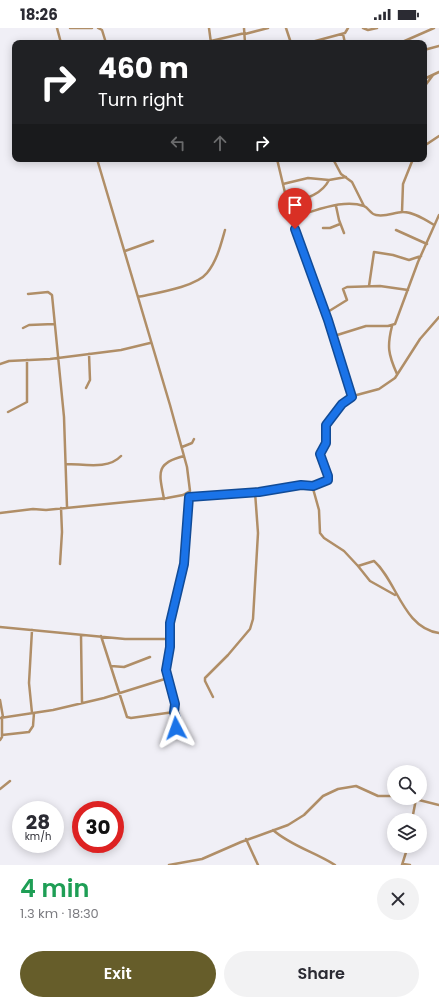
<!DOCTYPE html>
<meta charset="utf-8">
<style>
:root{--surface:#fff;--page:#f2f2f3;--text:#2b2b33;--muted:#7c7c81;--accent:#665d2a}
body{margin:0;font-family:Poppins,sans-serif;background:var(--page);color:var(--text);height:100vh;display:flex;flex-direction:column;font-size:15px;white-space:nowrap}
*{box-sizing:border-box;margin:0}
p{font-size:13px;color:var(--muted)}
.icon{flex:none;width:22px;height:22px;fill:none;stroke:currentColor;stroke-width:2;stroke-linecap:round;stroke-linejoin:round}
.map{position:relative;height:837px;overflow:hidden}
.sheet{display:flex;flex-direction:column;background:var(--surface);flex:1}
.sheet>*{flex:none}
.hud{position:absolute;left:12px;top:12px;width:415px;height:122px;border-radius:8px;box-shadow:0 2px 10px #0003;background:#202124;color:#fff;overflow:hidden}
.fabs{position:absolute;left:387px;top:737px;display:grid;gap:8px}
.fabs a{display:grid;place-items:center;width:40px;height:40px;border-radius:50%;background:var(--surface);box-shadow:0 2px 10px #0003;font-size:20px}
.speed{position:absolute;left:12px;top:773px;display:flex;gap:8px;font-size:20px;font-weight:700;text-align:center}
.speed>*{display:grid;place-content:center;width:52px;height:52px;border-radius:50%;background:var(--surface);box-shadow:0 2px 10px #0003;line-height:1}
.speed small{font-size:10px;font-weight:400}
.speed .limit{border:6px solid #d22;background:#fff;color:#111}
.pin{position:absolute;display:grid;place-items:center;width:34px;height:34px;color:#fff;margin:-41px -17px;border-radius:50% 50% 50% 0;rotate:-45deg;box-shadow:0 0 4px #0007}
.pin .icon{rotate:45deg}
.me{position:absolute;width:44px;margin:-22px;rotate:356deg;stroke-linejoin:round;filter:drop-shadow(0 0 3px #0008)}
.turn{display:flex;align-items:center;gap:14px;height:84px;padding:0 20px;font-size:18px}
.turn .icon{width:52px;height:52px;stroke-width:2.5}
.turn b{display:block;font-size:28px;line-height:34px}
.lanes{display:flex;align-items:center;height:38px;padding:0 20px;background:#0003;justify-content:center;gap:20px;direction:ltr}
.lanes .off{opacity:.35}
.round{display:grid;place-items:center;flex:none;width:42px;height:42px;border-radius:21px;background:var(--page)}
.head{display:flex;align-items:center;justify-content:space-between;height:68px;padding:0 20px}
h1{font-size:24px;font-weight:600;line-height:30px;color:#1e9e55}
.button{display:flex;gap:8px;margin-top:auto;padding:8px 20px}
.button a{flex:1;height:46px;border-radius:24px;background:var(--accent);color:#fff;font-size:16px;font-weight:600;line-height:46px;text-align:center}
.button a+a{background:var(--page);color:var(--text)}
.status{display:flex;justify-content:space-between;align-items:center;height:28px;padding:0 20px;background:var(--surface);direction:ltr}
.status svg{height:11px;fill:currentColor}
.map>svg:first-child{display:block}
</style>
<div class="status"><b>18:26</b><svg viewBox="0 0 49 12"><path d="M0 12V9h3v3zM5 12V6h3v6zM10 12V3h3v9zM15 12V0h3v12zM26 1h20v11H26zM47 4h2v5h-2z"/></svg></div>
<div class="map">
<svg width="439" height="837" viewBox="0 0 439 837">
<rect width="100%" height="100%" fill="#f0eff6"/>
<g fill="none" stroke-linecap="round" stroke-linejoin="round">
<path stroke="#b08e67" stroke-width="2.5" d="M 57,0 L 61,15
M 70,0 L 92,0
M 98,0 L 102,2 L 106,15
M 209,0 L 211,15
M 244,0 L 245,15
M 286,0 L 291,15
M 363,0 L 368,2 L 377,0
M 245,6 L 268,0
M 343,6 L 345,15
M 211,13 L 245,5
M 308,15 L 345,5 L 348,0
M 400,15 L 434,0
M 424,22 L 439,18
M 424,51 L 439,44
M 424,59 L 433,47
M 424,118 L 439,108
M 277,131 L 291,190 L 328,292 L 352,369
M 333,131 L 341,146 L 352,154 L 364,178
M 333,131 L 344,131
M 283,156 L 308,150 L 329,152 L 346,149
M 287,176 C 303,171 321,168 329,152
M 336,178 L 339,192 L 344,205
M 402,184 L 403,156 L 413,131
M 291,189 C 313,185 341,170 364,178 C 369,180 370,186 376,187 C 387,189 394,184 403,184 C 414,184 426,192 434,197
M 323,200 L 330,200 L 340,196
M 396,202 L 427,216
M 125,223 L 153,213
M 369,258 L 374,224 L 393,227 L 409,232 L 421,228
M 28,266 L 48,264 L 52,267 L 64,389 L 67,479
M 138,269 C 156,265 196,259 207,245 C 217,233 221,216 225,202
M 326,285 L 347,272 L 343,261 L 347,259 L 380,258 L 408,262
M 392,298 C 387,318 388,326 397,346
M 23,300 L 29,297 L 54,296
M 334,308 L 366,298 L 388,298 L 395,296 L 418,234 L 439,187
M 0,336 L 9,333 L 50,331 L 121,322 L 150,315
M 86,360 L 90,352 L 89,326
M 8,384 L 27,374 L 27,332
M 182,419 L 192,415 L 194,411
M 66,436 C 84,436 108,442 121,428
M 314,458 L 328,452 L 328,448 L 320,426 L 326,415 L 326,397 L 342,376 L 353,368 L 379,361 L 395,350 L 420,311 L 439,289
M 189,469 L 259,464 L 301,457 L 312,457 L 319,482 L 320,505 L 324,510 L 344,523 L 358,538 L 374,533 C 397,553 403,600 439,605
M 164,471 C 159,445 155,435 184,428
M 0,485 L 33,481 L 46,482 L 167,470 L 183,467 L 190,463 L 187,439 L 170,377 L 97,131
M 60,536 L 62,504 L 61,480
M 358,538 L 370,553 L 395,567
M 0,599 L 125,611 L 170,611
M 32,602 L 29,655 L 32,685
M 81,607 L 82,675
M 101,608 L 127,689 L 131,690 L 174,684
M 111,638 L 124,639 L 150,629
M 213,669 L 205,653 L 205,650 L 228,627 L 250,601 L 253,591 L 258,505 L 255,464
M 0,672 L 3,689
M 0,690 L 53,682 L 104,670 L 168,650
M 2,707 L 29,704 L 33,698 L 34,685
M 179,707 L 176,702 L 177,693 L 174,684 L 175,676 L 167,642 L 170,619 L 170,595 L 184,536 L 189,467
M 0,712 L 2,709 L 2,689
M 0,761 L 10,753
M 411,770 L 439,777
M 412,792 L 416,771
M 273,802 C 291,818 315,824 335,837
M 246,811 L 258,837
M 403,836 L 410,837
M 169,837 L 202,831 L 241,814 L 288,797 L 304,787 L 323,768 L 338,761 L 356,758 L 378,768 L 394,768
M 402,837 L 408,818"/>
</g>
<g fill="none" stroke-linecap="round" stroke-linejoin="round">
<g stroke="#114b97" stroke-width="10">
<path id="route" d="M 176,700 L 177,693 L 174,684 L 175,676 L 166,642 L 170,619 L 170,595 L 184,536 L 189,469 L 259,464 L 301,457 L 313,458 L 328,452 L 328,448 L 320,426 L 326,415 L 326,397 L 342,376 L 352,369 L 328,292 L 295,201"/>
</g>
<use href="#route" stroke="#1a73e8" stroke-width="7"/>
</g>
</svg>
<div class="fabs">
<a><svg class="icon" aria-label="search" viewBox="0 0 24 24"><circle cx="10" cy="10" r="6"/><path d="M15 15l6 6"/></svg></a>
<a><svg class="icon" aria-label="layers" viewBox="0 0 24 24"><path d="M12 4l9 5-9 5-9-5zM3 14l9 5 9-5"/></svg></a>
</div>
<div class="speed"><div>28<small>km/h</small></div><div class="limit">30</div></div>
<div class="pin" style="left:295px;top:201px;background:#d93025"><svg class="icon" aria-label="arrive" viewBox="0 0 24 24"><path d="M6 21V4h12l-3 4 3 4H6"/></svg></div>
<svg class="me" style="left:176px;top:700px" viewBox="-20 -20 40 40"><path d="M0-17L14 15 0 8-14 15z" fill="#1a73e8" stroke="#fff" stroke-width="4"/></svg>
<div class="hud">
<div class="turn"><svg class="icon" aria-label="right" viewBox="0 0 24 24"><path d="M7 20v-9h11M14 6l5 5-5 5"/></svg><div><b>460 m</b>Turn right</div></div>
<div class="lanes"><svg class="icon off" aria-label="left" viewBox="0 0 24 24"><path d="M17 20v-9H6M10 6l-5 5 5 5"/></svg><svg class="icon off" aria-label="ahead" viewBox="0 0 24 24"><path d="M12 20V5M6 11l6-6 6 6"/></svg><svg class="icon" aria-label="right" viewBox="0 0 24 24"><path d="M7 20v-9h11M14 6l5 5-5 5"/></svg></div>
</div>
</div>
<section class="sheet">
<div class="head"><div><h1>4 min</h1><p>1.3 km · 18:30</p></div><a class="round"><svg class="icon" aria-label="close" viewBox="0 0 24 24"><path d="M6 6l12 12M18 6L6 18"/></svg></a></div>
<div class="button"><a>Exit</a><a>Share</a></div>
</section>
